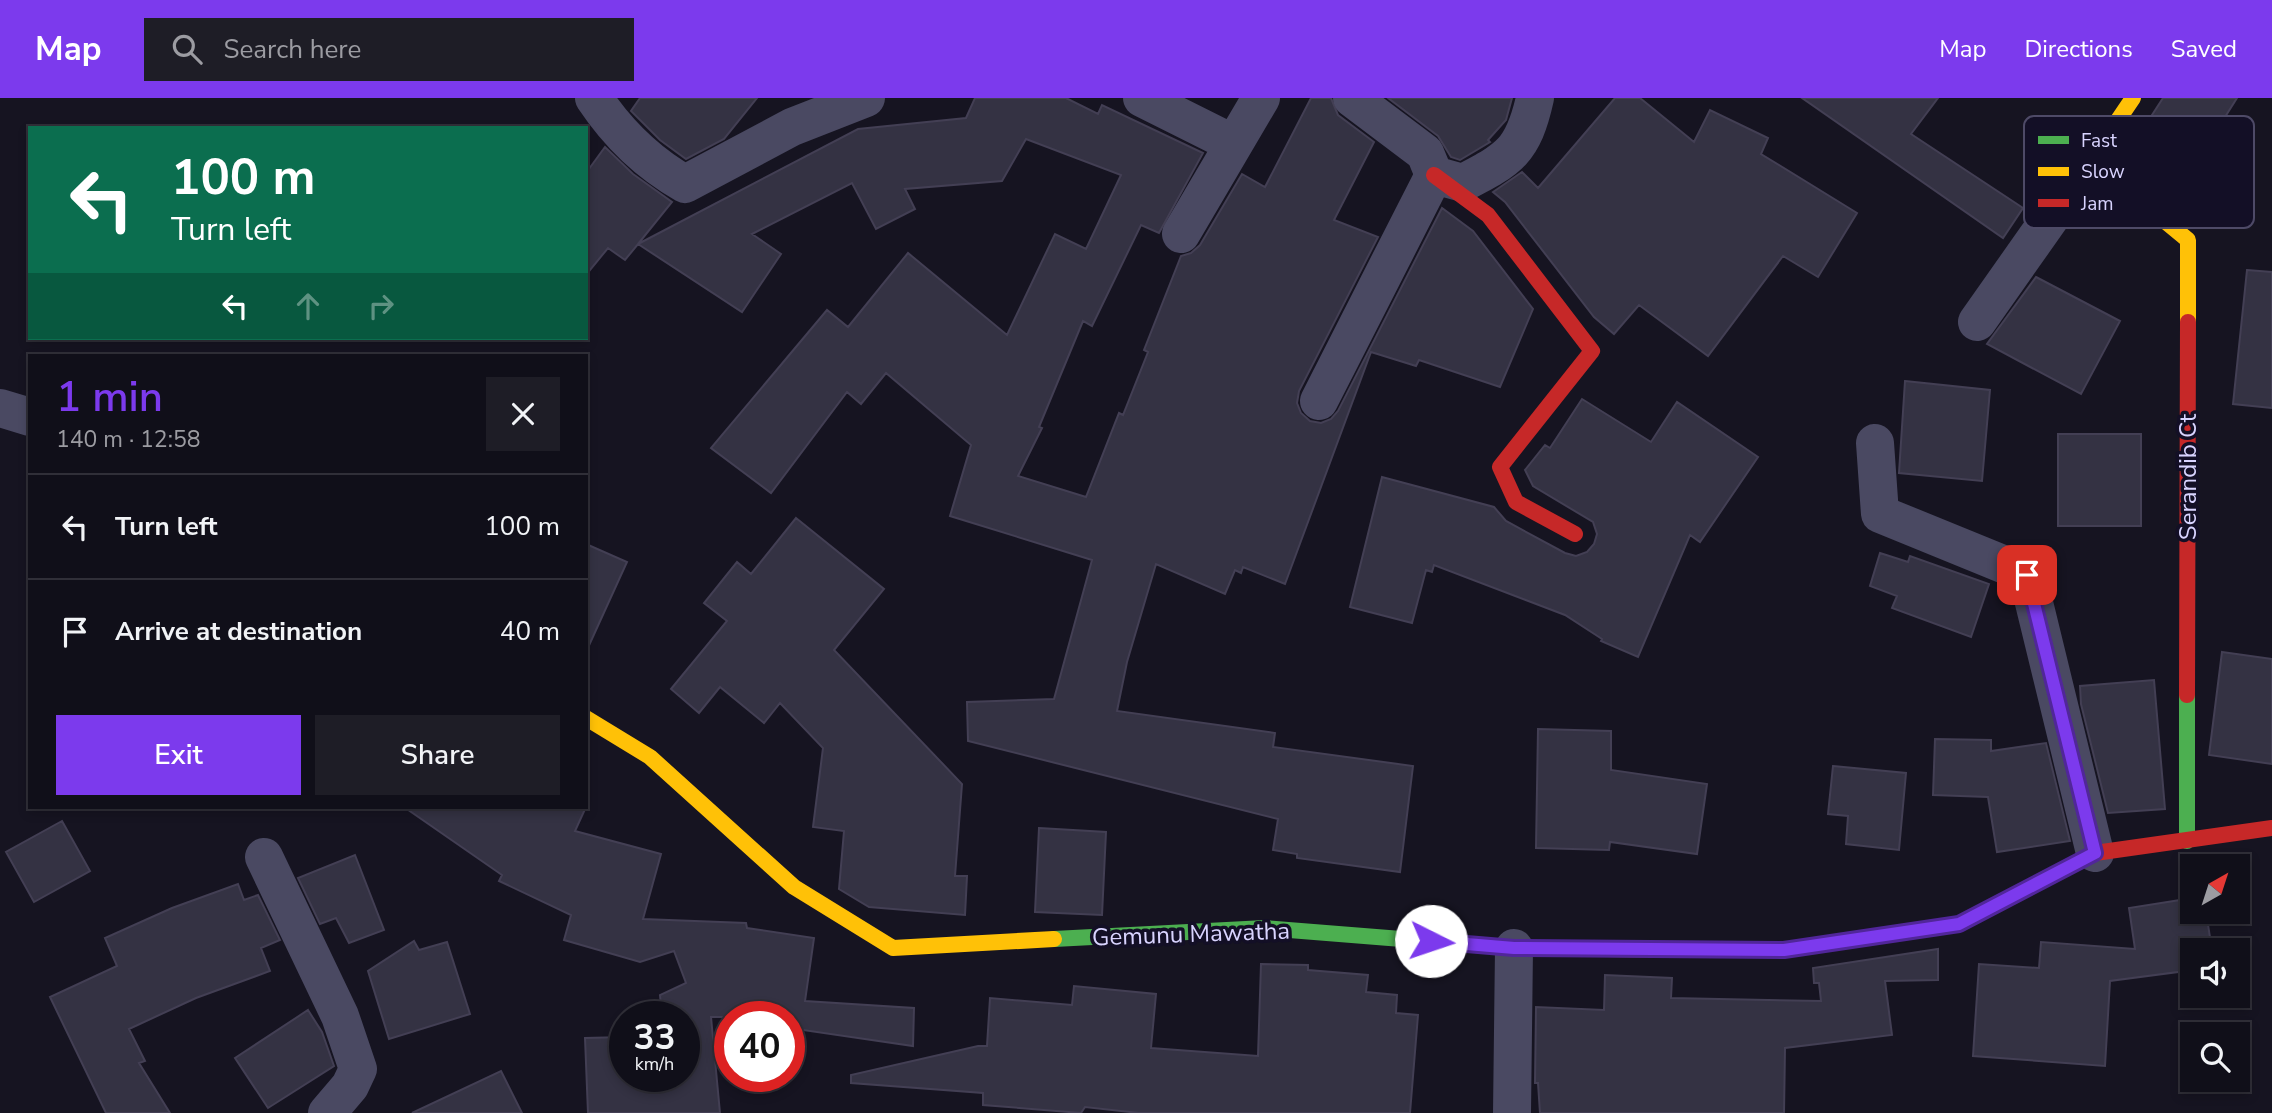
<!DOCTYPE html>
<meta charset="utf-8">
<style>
:root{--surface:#100f19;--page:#1e1d26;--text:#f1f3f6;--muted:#9c9ca2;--line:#302f38;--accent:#7c3aed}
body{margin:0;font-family:"Nunito Sans",sans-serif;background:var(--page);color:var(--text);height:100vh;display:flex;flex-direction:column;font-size:26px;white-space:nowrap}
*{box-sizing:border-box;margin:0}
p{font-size:23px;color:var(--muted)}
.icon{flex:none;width:38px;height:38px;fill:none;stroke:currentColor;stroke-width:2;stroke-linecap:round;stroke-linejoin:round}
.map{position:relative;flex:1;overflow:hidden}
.details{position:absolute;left:28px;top:256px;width:560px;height:455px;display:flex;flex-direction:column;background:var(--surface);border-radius:0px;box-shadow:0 4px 10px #0003,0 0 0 2px var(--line)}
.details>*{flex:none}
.hud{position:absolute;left:28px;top:28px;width:560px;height:214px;border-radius:0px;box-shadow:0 4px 10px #0003,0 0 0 2px var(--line);background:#0b6e4f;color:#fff;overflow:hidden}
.needle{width:46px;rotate:39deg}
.controls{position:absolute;left:2180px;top:756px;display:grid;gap:14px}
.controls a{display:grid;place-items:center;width:70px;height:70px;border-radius:0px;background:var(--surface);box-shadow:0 4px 10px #0003,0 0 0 2px var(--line);font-size:35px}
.speed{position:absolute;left:609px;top:903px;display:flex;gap:14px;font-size:35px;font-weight:700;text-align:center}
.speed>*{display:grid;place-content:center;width:91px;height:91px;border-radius:50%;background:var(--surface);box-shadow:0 4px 10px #0003,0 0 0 2px var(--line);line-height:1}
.speed small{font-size:18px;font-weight:400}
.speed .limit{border:10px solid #d22;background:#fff;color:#111}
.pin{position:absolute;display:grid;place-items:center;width:60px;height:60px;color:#fff;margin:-30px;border-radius:14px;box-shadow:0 4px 10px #0006}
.me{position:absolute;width:77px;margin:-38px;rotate:94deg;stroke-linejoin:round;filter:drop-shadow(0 0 5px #0008)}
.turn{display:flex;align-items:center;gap:24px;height:147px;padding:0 28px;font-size:32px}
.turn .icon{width:91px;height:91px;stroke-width:2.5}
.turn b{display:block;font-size:49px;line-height:60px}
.lanes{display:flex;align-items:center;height:66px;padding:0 28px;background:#0003;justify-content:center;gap:35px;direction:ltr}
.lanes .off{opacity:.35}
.round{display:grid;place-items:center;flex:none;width:74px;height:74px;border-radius:0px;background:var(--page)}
.summary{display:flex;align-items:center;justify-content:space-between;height:119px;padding:0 28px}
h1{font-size:42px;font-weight:600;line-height:52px;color:var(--accent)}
.primary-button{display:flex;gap:14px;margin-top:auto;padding:14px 28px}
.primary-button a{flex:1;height:80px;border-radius:0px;background:var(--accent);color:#fff;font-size:28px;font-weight:600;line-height:80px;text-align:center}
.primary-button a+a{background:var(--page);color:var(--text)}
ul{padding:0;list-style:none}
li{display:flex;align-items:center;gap:21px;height:105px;padding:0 28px;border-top:2px solid var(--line)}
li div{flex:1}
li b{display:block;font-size:26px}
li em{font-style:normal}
header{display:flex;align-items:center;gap:42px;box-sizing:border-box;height:98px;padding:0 35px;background:var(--accent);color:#fff}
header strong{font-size:33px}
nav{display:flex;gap:38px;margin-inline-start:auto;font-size:24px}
.search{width:490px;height:63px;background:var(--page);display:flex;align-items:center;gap:18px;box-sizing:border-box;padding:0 24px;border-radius:0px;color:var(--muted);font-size:26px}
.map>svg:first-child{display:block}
</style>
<header>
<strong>Map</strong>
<div class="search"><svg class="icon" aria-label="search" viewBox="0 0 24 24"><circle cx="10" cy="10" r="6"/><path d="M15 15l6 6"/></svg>Search here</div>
<nav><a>Map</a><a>Directions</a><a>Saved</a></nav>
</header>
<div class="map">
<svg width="2272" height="1015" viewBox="0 0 2272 1015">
<rect width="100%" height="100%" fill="#161421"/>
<path fill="#343243" stroke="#433f54" stroke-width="2" d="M 640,0 L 757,0 L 724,41 L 686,61 L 660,42 L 631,13 Z
M 975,0 L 1066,0 L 1098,16 L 1102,7 L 1203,55 L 1159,135 L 1141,127 L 1092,228 L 1083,223 L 1039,329 L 1042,330 L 1018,378 L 1086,399 L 1119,315 L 1123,317 L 1148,254 L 1144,252 L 1181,158 L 1191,155 L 1200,147 L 1242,76 L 1265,89 L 1311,0 L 1331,0 L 1338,17 L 1374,44 L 1334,122 L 1378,139 L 1299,293 L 1297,305 L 1301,315 L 1310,323 L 1321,325 L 1331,321 L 1338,313 L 1442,110 L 1473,133 L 1533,211 L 1500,289 L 1419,262 L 1416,268 L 1371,254 L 1285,486 L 1243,469 L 1241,475 L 1235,472 L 1225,496 L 1156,466 L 1127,564 L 1117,613 L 1275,635 L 1273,649 L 1413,668 L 1400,774 L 1297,760 L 1297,756 L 1273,752 L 1278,721 L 968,643 L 967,604 L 1054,601 L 1092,462 L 950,418 L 971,347 L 886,275 L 861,306 L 847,294 L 771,395 L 711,350 L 827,212 L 848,229 L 908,155 L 1007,237 L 1055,136 L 1086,151 L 1121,77 L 1026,41 L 1002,83 L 905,91 L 915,111 L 876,131 L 852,85 L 752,136 L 781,156 L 742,214 L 638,146 L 625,162 L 608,150 L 586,177 L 586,75 L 605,49 L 633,76 L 672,104 L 638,146 L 858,31 L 966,20 Z
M 1388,0 L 1512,0 L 1506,22 L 1488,42 L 1490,44 L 1460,62 L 1451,59 L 1438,38 Z
M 1615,0 L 1640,0 L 1694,44 L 1710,12 L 1768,40 L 1761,56 L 1857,115 L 1818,179 L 1783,158 L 1708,258 L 1639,207 L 1614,236 L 1594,219 L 1505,104 L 1493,94 L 1522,74 L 1538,90 Z
M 1802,0 L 1938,0 L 1911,36 L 2023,110 L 2003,140 Z
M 2163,0 L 2237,0 L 2189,76 L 2175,76 L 2132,48 Z
M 2247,172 L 2272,174 L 2272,310 L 2233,306 Z
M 2036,179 L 2120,223 L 2081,296 L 1987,246 Z
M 1905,283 L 1990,292 L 1982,383 L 1899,375 Z
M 1582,301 L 1651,344 L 1677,304 L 1758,359 L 1700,444 L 1690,437 L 1638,559 L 1601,543 L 1602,541 L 1565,517 L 1434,467 L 1432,474 L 1426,472 L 1412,525 L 1350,509 L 1382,379 L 1494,409 L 1506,423 L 1565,455 L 1576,458 L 1587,454 L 1594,446 L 1597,436 L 1593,424 L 1533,388 L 1525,372 L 1545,347 L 1550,350 Z
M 2058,336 L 2141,336 L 2141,428 L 2058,428 Z
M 796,420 L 884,491 L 834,552 L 962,686 L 955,778 L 967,778 L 965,817 L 869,809 L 839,791 L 844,733 L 813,729 L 823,650 L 780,605 L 764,625 L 720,589 L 699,615 L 671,591 L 727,523 L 704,505 L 737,464 L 751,476 Z
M 586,446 L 627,464 L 586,554 Z
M 1880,455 L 1908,464 L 1910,458 L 1989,486 L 1971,539 L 1892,510 L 1897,498 L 1870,488 Z
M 2222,554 L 2272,561 L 2272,666 L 2209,657 Z
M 2154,582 L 2165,711 L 2108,715 L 2081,606 L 2080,588 Z
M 1538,631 L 1611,633 L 1611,672 L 1707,686 L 1697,756 L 1610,744 L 1609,752 L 1536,750 Z
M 1935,641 L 1991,642 L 1991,653 L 2046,645 L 2070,743 L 1997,754 L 1988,699 L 1933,697 Z
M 1833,668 L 1906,675 L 1899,752 L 1846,746 L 1848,718 L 1828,716 Z
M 404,709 L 586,709 L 575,733 L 661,756 L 643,821 L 746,825 L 747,830 L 814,840 L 805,903 L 914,910 L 913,948 L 789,930 L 789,919 L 711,919 L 720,1015 L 588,1015 L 585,940 L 625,939 L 625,978 L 684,978 L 684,919 L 662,919 L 660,897 L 686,885 L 674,853 L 640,864 L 564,842 L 571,817 L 499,783 L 502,777 Z
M 62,723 L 90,773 L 34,804 L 6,754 Z
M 1039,730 L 1106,734 L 1102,817 L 1035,814 Z
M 355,757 L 384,832 L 349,845 L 336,820 L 320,826 L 298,780 Z
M 238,786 L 244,802 L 258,797 L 280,842 L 261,850 L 270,873 L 196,900 L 129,931 L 145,963 L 139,965 L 170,1015 L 106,1015 L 50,899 L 117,868 L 105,840 L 172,810 Z
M 2193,800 L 2193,814 L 2206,814 L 2212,852 L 2193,852 L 2193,872 L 2110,883 L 2105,968 L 1973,958 L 1979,866 L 2039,870 L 2041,844 L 2135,851 L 2129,810 Z
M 414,843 L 419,852 L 447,844 L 470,916 L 389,941 L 368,873 Z
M 1938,851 L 1938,882 L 1885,883 L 1892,937 L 1785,950 L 1784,1015 L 1540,1015 L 1538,985 L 1535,985 L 1536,909 L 1604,912 L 1605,877 L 1672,880 L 1671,900 L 1821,903 L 1819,885 L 1814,885 L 1813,870 Z
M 1261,866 L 1308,867 L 1308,872 L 1368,877 L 1366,894 L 1397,897 L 1396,915 L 1418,917 L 1410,1015 L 1139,1015 L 1085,1009 L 1081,1015 L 983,1007 L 983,995 L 851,985 L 851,977 L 978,948 L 987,948 L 990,900 L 1072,907 L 1074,888 L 1156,896 L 1151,950 L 1258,958 Z
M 308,912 L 322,934 L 334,968 L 268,1010 L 235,960 Z
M 501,973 L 522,1015 L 412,1015 Z"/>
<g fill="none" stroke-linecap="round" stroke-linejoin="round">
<path stroke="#4a4962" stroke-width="38" d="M 594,0 C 618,36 648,65 685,86 L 792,29 L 866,0
M 1142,0 L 1234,46
M 1434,77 L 1463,85 C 1509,61 1523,54 1535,0
M 1181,136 L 1261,0
M 1977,224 L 2091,62
M 1319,303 L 1434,77 L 1425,55 L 1352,0
M 0,310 L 30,319
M 1875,345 L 1880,416 L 2027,476 L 2095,755
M 264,759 L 340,918 L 358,971 L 350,988 L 327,1015
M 1512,1015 L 1514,850"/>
<path stroke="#4caf50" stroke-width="16" d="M 2187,743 L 2187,597
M 1054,841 L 1265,830 L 1514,850 L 1607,851"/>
<path stroke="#ffc107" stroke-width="16" d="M 2133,0 L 2091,62 L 2188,142 L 2188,224
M 586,620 L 650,659 L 794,789 L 893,850 L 1054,841
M 1607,851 L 1784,852 L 1904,834"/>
<path stroke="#c62828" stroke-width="16" d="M 1434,77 L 1488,117 L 1592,253 L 1500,369 L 1516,404 L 1575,436
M 2187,597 L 2188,224
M 1904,834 L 1959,826 L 2095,755 L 2272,730"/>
</g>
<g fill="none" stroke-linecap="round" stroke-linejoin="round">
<g stroke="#51269a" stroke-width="18">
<path id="route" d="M 1431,843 L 1514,850 L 1784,852 L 1959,826 L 2095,755 L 2027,477"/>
</g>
<use href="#route" stroke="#7c3aed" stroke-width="12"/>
</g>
<g text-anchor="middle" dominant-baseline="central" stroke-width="7" stroke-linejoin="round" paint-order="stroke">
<g font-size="24" fill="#d9d4ff" stroke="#130f26">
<text transform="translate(2188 379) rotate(-90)">Serandib Ct</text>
<text transform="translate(1191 836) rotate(-2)">Gemunu Mawatha</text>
</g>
</g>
<rect x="2024" y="18" width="230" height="112" rx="10" fill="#130f26" stroke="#4e4a67" stroke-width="2"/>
<rect x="2038" y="38" width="31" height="8" fill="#4caf50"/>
<rect x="2038" y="69" width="31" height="9" fill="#ffc107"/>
<rect x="2038" y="101" width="31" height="8" fill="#c62828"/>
<g font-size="19" fill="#d9d4ff">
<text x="2081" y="49">Fast</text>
<text x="2081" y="80">Slow</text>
<text x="2081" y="112">Jam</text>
</g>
</svg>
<div class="controls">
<a><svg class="needle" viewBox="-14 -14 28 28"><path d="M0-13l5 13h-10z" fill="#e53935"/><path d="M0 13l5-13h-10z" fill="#9c9ca2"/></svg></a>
<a><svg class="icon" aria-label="sound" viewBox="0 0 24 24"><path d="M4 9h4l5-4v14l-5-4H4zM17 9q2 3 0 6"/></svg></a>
<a><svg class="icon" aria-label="search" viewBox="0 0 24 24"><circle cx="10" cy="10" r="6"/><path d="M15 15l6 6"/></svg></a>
</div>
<div class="speed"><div>33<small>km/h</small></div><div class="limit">40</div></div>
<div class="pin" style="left:2027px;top:477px;background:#d93025"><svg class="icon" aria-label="arrive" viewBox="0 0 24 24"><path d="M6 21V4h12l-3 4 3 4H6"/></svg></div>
<svg class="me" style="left:1431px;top:843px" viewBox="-20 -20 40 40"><circle r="19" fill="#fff"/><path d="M0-13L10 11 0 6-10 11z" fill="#7c3aed"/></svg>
<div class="hud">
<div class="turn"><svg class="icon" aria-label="left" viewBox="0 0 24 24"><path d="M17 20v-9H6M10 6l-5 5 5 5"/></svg><div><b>100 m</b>Turn left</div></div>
<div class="lanes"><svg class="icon" aria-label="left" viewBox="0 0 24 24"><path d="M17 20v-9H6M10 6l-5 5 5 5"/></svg><svg class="icon off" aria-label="ahead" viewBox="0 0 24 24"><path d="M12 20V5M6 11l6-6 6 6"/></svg><svg class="icon off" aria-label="right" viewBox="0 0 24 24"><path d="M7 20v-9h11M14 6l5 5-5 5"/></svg></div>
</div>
<section class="details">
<div class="summary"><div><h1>1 min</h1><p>140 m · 12:58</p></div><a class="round"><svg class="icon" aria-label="close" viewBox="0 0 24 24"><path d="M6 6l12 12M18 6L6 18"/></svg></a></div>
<ul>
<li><svg class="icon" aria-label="left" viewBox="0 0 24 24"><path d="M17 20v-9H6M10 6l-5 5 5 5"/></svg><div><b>Turn left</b></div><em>100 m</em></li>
<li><svg class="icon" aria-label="arrive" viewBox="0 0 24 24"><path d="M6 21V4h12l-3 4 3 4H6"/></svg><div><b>Arrive at destination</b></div><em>40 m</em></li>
</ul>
<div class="primary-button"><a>Exit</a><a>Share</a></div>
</section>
</div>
